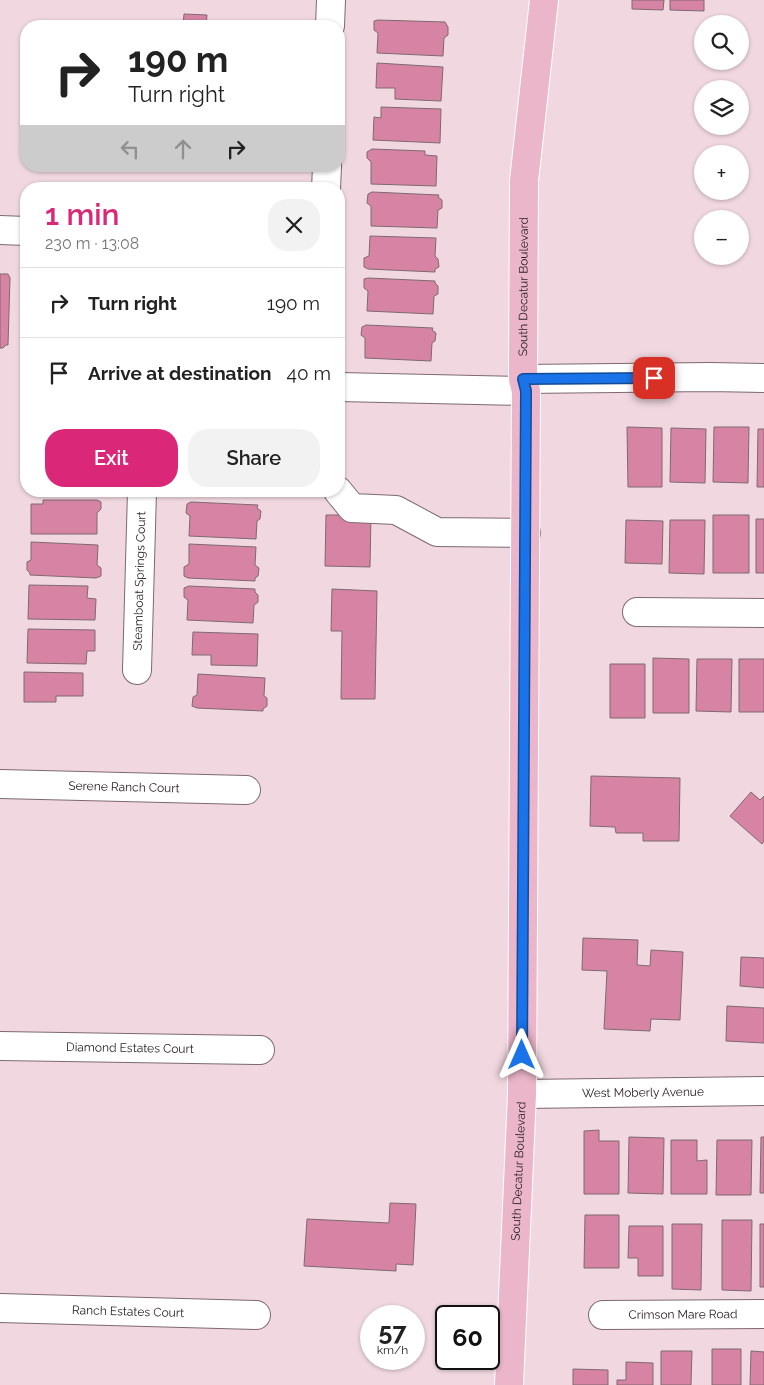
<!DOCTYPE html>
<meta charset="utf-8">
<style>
:root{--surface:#fff;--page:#f2f2f2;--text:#222;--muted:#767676;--line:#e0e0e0;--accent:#db2777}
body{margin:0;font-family:Raleway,sans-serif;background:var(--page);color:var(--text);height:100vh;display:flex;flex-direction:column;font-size:19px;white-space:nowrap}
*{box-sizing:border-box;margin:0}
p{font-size:16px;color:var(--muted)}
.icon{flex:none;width:28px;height:28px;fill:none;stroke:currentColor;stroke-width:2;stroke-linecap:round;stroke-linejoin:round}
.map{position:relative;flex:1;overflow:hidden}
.side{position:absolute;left:20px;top:182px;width:325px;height:315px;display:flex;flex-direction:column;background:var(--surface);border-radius:20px;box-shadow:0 1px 4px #0004}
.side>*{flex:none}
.banner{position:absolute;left:20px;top:20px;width:325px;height:152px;border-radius:20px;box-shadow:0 1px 4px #0004;background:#fff;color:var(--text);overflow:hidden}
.buttons{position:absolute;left:694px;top:15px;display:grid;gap:10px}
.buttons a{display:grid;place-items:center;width:55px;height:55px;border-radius:50%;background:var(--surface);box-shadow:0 1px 4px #0004;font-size:25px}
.speed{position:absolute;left:360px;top:1305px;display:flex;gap:10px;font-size:25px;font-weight:700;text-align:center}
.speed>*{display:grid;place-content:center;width:65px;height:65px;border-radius:50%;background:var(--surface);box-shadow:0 1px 4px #0004;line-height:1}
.speed small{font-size:12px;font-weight:400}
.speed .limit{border:2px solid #111;border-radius:8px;background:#fff;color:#111}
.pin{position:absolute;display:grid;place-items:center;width:42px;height:42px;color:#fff;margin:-21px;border-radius:10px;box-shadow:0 2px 8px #0006}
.me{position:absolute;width:55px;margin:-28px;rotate:0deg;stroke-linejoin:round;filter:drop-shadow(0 0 4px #0008)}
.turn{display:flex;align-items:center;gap:18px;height:105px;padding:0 25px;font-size:22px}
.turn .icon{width:65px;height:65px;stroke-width:2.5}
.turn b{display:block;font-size:35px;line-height:42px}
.lanes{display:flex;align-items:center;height:48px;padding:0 25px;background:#0003;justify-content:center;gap:25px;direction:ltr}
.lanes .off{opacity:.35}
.round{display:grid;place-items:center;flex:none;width:52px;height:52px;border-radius:20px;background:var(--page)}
.headline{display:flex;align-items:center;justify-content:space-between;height:85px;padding:0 25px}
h1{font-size:30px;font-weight:600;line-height:38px;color:var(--accent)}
.action{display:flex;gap:10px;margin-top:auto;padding:10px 25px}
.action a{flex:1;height:58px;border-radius:20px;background:var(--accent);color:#fff;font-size:20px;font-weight:600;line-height:58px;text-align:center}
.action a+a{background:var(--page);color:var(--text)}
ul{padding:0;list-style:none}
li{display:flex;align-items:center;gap:15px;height:70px;padding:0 25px;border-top:1px solid var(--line)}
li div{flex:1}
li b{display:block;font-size:19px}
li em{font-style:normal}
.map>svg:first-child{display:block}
</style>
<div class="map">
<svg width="764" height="1385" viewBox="0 0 764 1385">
<rect width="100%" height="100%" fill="#f1d8e0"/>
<path fill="#d784a4" stroke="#7e6970" d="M 632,0 L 664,0 L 663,10 L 632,9 Z
M 670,0 L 704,0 L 704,11 L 670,10 Z
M 184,14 L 207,15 L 206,26 L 183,26 Z
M 378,20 L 445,22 L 448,27 L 448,35 L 444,38 L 443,56 L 377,53 L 378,33 L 374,30 L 374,21 Z
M 377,63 L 443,67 L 441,101 L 395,99 L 395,88 L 376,88 Z
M 381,107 L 441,109 L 440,143 L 373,140 L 374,117 L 381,118 Z
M 372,149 L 425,151 L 425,155 L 437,156 L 436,186 L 371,184 L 371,162 L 367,158 L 367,152 Z
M 372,192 L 439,195 L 438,197 L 442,200 L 442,208 L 438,210 L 437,228 L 371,226 L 371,206 L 367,203 L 368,194 Z
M 370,236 L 436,238 L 435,256 L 438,259 L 439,267 L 435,269 L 435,272 L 368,269 L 364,267 L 364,258 L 369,256 Z
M 0,274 L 8,274 L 10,278 L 8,345 L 6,345 L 3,348 L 0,348 Z
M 26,275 L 26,345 L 23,344 L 25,278 Z
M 368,278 L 435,281 L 435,283 L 438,286 L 438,294 L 434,296 L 433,314 L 367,311 L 368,291 L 364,288 L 364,279 Z
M 366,325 L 433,328 L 432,330 L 436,333 L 435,341 L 432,343 L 431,361 L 365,358 L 365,338 L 361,335 L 362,327 Z
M 627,427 L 662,428 L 662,487 L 628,487 Z
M 714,427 L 749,427 L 748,483 L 713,482 Z
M 671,428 L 706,429 L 705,483 L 670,482 Z
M 758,429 L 764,429 L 764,487 L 757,487 Z
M 189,491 L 259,491 L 257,495 Z
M 43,500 L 97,500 L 101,502 L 101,509 L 97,513 L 97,534 L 31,534 L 31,504 L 43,504 Z
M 191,502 L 258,505 L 257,508 L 261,511 L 260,519 L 257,521 L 256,539 L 189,536 L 190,516 L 186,513 L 187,504 Z
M 326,515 L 371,515 L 370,567 L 325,566 Z
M 713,515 L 749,515 L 749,573 L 713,573 Z
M 756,519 L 764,519 L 764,573 L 756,573 Z
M 626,520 L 663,521 L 662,564 L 625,563 Z
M 670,520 L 705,520 L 704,574 L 669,573 Z
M 31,542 L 98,545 L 97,565 L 101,568 L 101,576 L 96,578 L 30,575 L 30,573 L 27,570 L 27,562 L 31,560 Z
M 189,544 L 256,547 L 255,565 L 259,568 L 258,576 L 255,578 L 255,581 L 188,578 L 184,576 L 184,567 L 189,564 Z
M 29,585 L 88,586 L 87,598 L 96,599 L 95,620 L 28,619 Z
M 189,586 L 255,589 L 255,592 L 258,595 L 258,602 L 254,605 L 253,623 L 187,620 L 188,600 L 184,597 L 184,588 Z
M 332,589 L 377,591 L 375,699 L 341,699 L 342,631 L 331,631 Z
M 28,629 L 95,630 L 95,651 L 87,651 L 86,664 L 27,663 Z
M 193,632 L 258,634 L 257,666 L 211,665 L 211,655 L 192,655 Z
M 653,658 L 689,659 L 689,713 L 653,713 Z
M 697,659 L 732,659 L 731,712 L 696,711 Z
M 739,659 L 764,659 L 764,712 L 739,712 Z
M 610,664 L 645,664 L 645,718 L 610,718 Z
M 24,672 L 83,673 L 83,696 L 56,696 L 56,702 L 24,702 Z
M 198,674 L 265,678 L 264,696 L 267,698 L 267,706 L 263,709 L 263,711 L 197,708 L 192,706 L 193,697 L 197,695 Z
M 591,776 L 680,778 L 679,841 L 643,841 L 643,833 L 616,833 L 615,827 L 590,826 Z
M 751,792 L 760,800 L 764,796 L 764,841 L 762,844 L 730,816 Z
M 583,938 L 638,940 L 637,965 L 650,966 L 651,950 L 683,952 L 680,1020 L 651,1019 L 650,1031 L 604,1029 L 607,971 L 582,970 Z
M 741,957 L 764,958 L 764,988 L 740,986 Z
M 727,1006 L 764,1008 L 764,1043 L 726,1041 Z
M 599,1130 L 599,1141 L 619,1141 L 619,1194 L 584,1194 L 584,1131 Z
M 629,1137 L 664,1138 L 663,1194 L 628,1193 Z
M 761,1137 L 764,1137 L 764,1193 L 760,1193 Z
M 671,1140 L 697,1140 L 697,1161 L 707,1160 L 707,1194 L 671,1194 Z
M 717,1140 L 752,1140 L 751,1195 L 716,1195 Z
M 390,1203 L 416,1204 L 413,1265 L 396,1264 L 396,1271 L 304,1266 L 307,1219 L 389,1223 Z
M 585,1215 L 619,1215 L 619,1268 L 584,1268 Z
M 722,1220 L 752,1220 L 751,1291 L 722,1290 Z
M 672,1224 L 702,1224 L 701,1290 L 672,1289 Z
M 760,1224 L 764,1224 L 764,1287 L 760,1287 Z
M 629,1226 L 663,1226 L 663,1276 L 638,1276 L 638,1258 L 628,1258 Z
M 712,1349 L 741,1349 L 741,1385 L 712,1385 Z
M 661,1351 L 692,1351 L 691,1385 L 661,1385 Z
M 751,1351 L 764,1352 L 764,1385 L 750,1385 Z
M 626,1362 L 653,1363 L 653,1385 L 617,1385 L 617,1380 L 626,1380 Z
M 573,1369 L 608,1370 L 608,1385 L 573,1385 Z"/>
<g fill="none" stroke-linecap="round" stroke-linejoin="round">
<g stroke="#7e6971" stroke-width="30">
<g id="minor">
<path d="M 330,26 L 331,0"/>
<path d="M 326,189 L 327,166"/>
<path d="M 0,230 L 26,231"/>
<path d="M 523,379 L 711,377 L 764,378"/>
<path d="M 339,387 L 526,391"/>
<path d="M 338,491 L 352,508 L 396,510 L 437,532 L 526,533"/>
<path d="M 637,612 L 764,613"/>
<path id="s1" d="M 137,670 L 142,491"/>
<path id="s2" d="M 0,784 L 246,790"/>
<path id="s3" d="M 0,1046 L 260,1050"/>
<path id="s4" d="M 522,1094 L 764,1091"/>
<path id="s5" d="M 0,1308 L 256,1315"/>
<path id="s6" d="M 603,1315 L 764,1314"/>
</g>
</g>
<g stroke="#fff" stroke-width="30">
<g id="major">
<path id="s7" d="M 509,1385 L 522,1094 L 526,391 L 523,379 L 524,181 L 544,0"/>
</g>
</g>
<use href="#minor" stroke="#fff" stroke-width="28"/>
<use href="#major" stroke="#ebb5ca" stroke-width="28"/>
</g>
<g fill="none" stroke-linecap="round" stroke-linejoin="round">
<g stroke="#114b97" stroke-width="12">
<path id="route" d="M 522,1055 L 526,391 L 523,379 L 654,378"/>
</g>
<use href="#route" stroke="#1a73e8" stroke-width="9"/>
</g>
<g text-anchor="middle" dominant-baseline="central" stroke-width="4.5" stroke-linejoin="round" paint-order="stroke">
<g font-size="12" fill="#2b2225" stroke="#fff">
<text stroke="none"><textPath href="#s7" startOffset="1099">South Decatur Boulevard</textPath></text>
<text stroke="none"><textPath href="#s1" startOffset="89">Steamboat Springs Court</textPath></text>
<text stroke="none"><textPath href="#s2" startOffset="124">Serene Ranch Court</textPath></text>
<text stroke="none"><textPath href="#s3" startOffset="130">Diamond Estates Court</textPath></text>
<text stroke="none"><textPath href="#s4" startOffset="121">West Moberly Avenue</textPath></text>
<text stroke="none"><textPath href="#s7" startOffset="214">South Decatur Boulevard</textPath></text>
<text stroke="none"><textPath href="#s5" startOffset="128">Ranch Estates Court</textPath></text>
<text stroke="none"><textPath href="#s6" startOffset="80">Crimson Mare Road</textPath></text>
</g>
</g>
</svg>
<div class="buttons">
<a><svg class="icon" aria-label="search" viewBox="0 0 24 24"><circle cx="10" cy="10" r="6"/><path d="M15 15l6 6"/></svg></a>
<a><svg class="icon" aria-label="layers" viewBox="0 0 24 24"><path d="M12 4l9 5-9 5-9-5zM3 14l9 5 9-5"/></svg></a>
<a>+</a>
<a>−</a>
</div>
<div class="speed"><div>57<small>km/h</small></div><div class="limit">60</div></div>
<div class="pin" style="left:654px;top:378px;background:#d93025"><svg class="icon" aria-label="arrive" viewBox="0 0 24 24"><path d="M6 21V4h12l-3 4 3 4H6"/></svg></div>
<svg class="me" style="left:522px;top:1055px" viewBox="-20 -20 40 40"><path d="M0-17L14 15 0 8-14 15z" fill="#1a73e8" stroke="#fff" stroke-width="4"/></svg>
<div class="banner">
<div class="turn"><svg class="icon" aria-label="right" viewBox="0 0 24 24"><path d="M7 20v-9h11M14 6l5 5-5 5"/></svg><div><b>190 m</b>Turn right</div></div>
<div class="lanes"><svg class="icon off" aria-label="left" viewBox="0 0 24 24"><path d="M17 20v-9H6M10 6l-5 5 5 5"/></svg><svg class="icon off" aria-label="ahead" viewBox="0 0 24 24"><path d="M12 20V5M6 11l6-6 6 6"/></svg><svg class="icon" aria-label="right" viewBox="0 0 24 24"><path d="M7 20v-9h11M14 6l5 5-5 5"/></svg></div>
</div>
<section class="side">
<div class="headline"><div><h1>1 min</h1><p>230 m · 13:08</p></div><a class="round"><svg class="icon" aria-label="close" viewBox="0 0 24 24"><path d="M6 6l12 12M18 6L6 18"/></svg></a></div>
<ul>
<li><svg class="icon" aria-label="right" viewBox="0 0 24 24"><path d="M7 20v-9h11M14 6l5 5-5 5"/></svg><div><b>Turn right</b></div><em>190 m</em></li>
<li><svg class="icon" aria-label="arrive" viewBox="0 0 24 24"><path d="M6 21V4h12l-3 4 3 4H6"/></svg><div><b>Arrive at destination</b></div><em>40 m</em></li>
</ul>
<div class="action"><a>Exit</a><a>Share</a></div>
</section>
</div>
